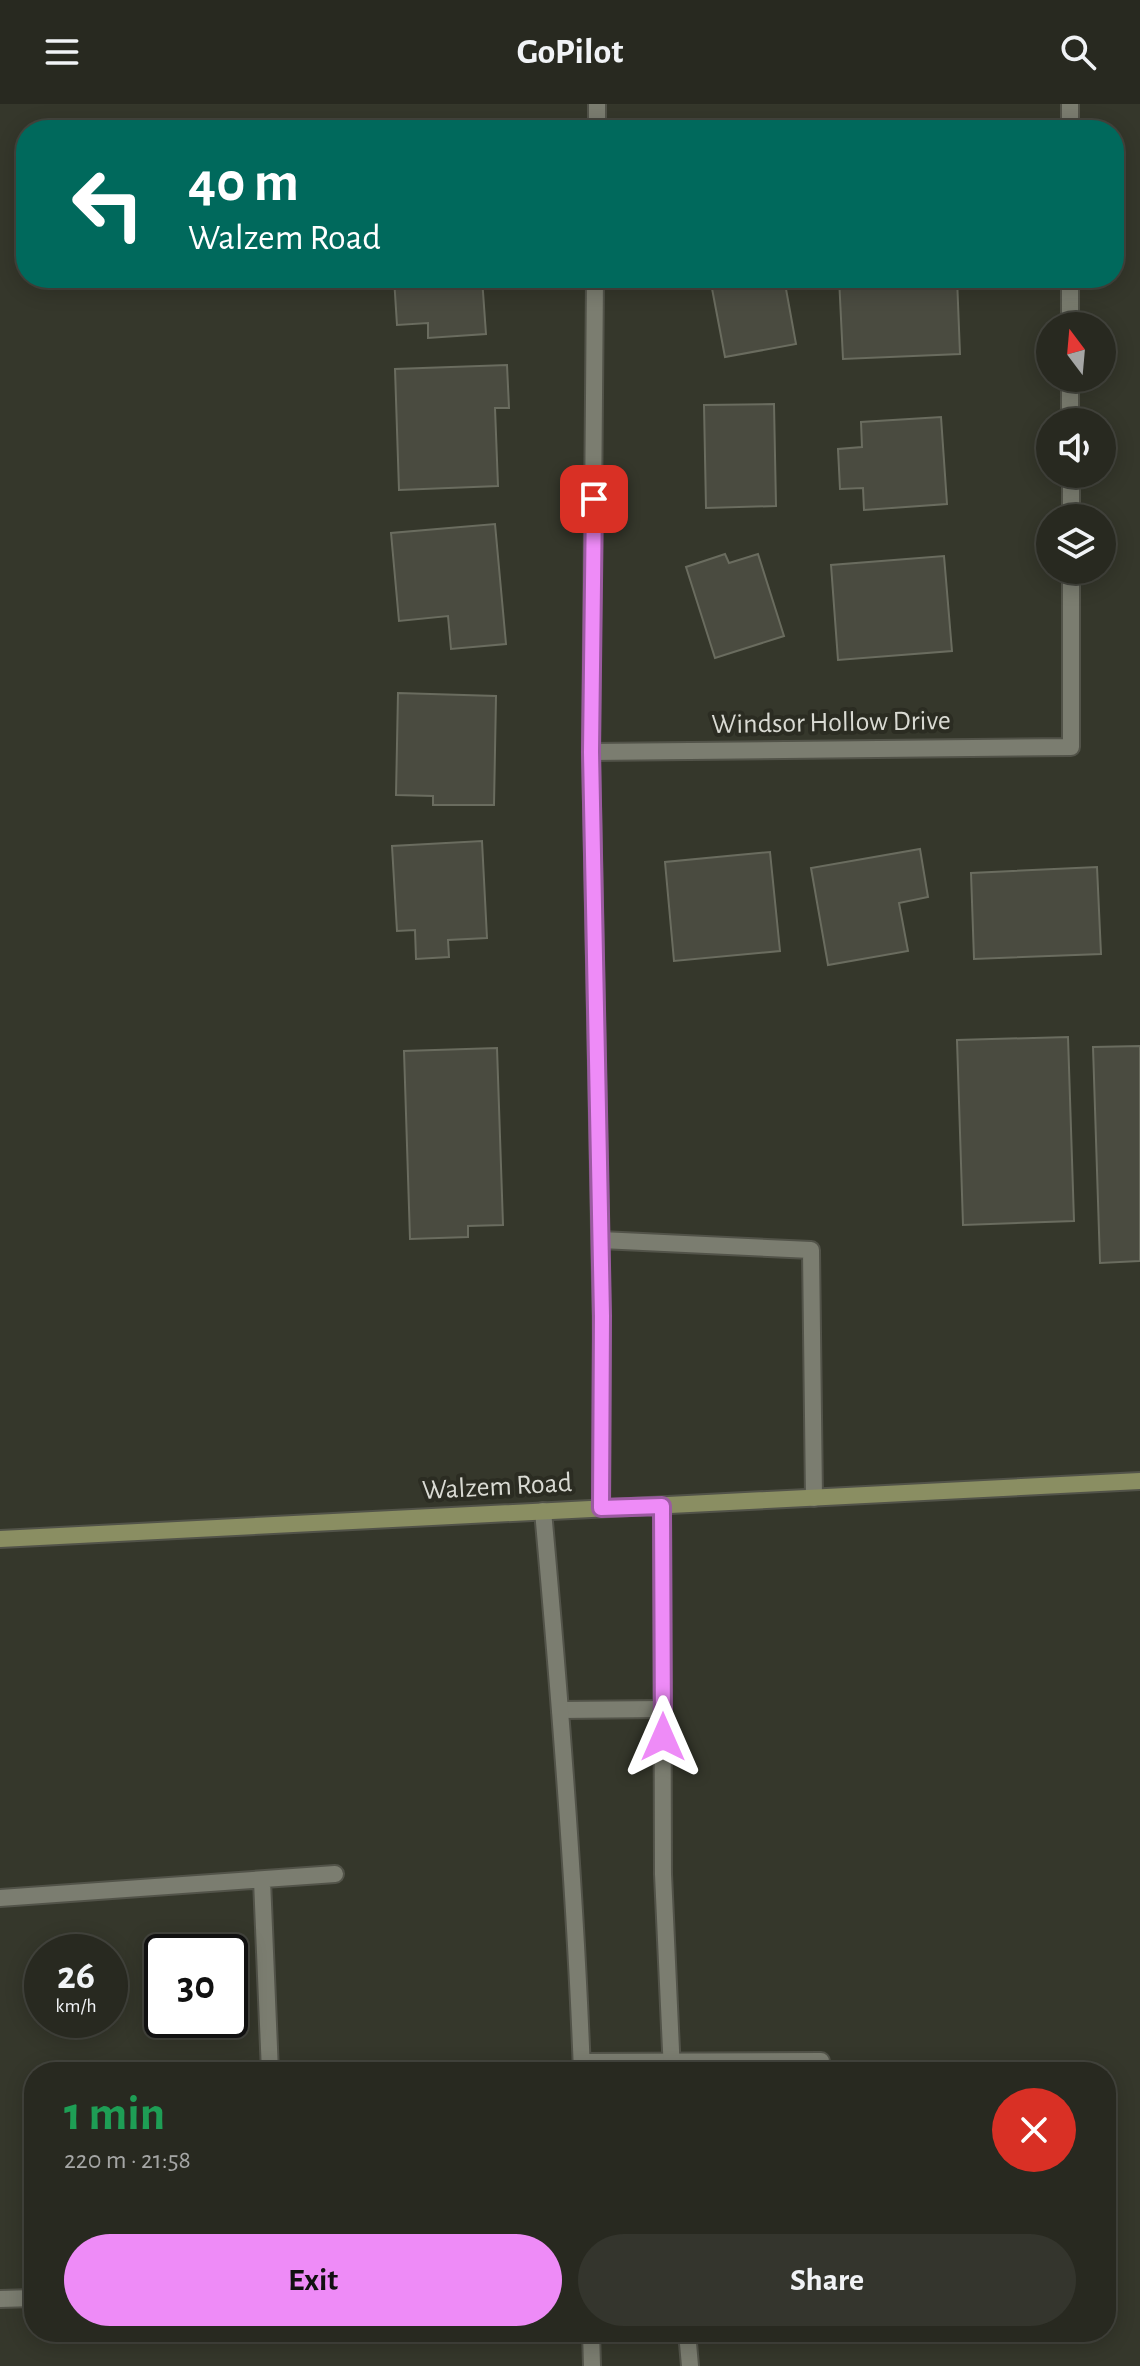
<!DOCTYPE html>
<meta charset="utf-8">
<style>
:root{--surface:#282920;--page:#34352d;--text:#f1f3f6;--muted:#a5a6a5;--line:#44453e;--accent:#ee8bf7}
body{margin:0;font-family:"Alegreya Sans",sans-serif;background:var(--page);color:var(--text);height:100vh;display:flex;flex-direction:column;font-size:30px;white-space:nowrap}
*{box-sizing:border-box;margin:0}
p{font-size:26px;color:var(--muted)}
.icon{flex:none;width:44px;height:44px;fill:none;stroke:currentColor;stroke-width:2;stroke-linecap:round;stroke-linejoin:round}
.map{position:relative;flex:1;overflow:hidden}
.side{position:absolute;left:24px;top:1958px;width:1092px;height:280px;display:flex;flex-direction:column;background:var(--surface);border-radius:32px;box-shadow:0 4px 20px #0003,0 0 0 2px var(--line)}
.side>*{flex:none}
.banner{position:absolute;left:16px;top:16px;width:1108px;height:168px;border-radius:32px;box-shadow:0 4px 20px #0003,0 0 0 2px var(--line);background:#00695c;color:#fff;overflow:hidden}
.needle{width:52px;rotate:344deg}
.controls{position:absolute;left:1036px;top:208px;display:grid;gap:16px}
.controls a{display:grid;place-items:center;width:80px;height:80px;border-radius:50%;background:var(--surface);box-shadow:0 4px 20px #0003,0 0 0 2px var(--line);font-size:40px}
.speed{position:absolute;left:24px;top:1830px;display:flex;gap:16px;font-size:40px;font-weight:700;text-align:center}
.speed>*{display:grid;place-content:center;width:104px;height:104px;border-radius:50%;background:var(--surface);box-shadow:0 4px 20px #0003,0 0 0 2px var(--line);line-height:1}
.speed small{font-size:20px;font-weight:400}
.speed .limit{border:4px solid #111;border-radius:12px;background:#fff;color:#111}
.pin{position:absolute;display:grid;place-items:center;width:68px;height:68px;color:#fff;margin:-34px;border-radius:16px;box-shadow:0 4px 12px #0006}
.me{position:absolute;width:88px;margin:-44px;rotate:0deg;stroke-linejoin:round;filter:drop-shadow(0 0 6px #0008)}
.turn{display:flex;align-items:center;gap:28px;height:168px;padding:0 40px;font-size:36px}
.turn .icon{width:104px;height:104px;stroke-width:2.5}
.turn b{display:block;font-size:56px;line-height:68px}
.round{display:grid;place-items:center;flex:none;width:84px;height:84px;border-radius:42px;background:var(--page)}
.headline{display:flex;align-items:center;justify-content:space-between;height:136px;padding:0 40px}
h1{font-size:48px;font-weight:600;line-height:60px;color:#1e9e55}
.primary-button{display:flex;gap:16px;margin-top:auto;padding:16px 40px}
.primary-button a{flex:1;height:92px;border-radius:48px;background:var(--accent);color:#111;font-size:32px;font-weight:600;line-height:92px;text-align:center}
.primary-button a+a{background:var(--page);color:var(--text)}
header{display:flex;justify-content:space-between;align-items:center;height:104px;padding:0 40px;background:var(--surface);font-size:36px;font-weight:600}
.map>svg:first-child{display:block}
</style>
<header><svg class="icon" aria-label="menu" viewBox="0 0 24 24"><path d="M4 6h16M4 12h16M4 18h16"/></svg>GoPilot<svg class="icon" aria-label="search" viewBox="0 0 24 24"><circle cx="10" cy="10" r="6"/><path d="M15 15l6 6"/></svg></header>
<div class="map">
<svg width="1140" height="2262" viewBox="0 0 1140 2262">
<rect width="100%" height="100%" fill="#35372b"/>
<path fill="#4a4b40" stroke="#6a6c5f" stroke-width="2" d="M 394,174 L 482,174 L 486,230 L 428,234 L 428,219 L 397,221 Z
M 710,174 L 784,174 L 796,240 L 725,253 Z
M 839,174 L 957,174 L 960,250 L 843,255 Z
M 507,261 L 509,304 L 495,304 L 498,382 L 399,386 L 395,265 Z
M 774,300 L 776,402 L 706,404 L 704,301 Z
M 941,313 L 947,400 L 864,406 L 863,384 L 840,385 L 838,345 L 862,343 L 861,318 Z
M 495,420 L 506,540 L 451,545 L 448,512 L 399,517 L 391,429 Z
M 725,450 L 729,459 L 758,450 L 784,532 L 715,554 L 686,463 Z
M 944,452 L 952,547 L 838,556 L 831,461 Z
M 398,589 L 496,592 L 494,701 L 433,701 L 433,692 L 396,691 Z
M 482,737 L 487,834 L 448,836 L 449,853 L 416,855 L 415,826 L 397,827 L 392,742 Z
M 920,745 L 928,793 L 899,799 L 908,847 L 828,861 L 811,764 Z
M 770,748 L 780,847 L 674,857 L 665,758 Z
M 1097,763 L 1101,850 L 974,855 L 971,769 Z
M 1068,933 L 1074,1117 L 963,1121 L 957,936 Z
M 1140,942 L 1140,1157 L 1100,1159 L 1093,943 Z
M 497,944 L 503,1121 L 468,1122 L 468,1133 L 410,1135 L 404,947 Z"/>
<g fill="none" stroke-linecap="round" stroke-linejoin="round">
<g stroke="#525349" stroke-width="20">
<path id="service" d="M 601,1136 L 811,1146 L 814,1394
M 560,1606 L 663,1605
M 582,1958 L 821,1957"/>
</g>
<g stroke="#525349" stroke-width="20">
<path id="minor" d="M 1070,0 L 1070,26
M 597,26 L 597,0
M 595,174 L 591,648 L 602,1234 L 601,1404
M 1070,174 L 1070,222
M 1070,274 L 1070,318
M 1071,370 L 1071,414
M 591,648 L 1071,643 L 1071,466
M 662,1402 L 663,1770 L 672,1968
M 543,1407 C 560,1594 575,1781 582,1968
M 262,1776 L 270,1968
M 0,1794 L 335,1770
M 0,2195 L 34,2194
M 591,2228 L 592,2262
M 687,2228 L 690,2262"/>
</g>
<g stroke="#525349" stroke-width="20">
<path id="secondary" d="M 0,1435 L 1140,1377"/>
</g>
<use href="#service" stroke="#7b7d70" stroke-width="16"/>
<use href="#minor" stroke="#7b7d70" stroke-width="16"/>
<use href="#secondary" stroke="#8a8e62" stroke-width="16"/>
</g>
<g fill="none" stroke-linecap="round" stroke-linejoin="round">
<g stroke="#9b5aa1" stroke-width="20">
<path id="route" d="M 594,395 L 591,648 L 602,1212 L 601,1404 L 662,1402 L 663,1633"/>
</g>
<use href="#route" stroke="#ee8bf7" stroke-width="14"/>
</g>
<g text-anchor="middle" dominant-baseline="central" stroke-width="8" stroke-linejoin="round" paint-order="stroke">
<g font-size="28" fill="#d9dad3" stroke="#2b2c22">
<text transform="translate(831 619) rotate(-1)">Windsor Hollow Drive</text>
<text transform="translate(497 1383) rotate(-3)">Walzem Road</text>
</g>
</g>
</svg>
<div class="controls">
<a><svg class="needle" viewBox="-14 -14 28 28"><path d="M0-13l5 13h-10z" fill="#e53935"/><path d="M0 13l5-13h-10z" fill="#a5a6a5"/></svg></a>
<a><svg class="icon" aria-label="sound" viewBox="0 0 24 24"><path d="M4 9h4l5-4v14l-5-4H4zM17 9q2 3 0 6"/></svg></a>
<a><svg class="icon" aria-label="layers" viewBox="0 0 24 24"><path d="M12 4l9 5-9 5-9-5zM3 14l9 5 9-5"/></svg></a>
</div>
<div class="speed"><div>26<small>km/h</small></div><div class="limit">30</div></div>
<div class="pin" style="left:594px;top:395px;background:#d93025"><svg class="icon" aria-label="arrive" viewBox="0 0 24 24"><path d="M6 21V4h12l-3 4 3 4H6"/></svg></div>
<svg class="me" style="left:663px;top:1633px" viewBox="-20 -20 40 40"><path d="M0-17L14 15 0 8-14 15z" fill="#ee8bf7" stroke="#fff" stroke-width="4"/></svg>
<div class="banner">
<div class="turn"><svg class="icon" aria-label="left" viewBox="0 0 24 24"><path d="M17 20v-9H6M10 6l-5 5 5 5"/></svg><div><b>40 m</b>Walzem Road</div></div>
</div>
<section class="side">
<div class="headline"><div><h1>1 min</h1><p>220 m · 21:58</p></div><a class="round" style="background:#d93025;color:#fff"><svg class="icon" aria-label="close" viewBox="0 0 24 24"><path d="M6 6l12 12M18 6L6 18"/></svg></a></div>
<div class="primary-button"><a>Exit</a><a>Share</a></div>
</section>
</div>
